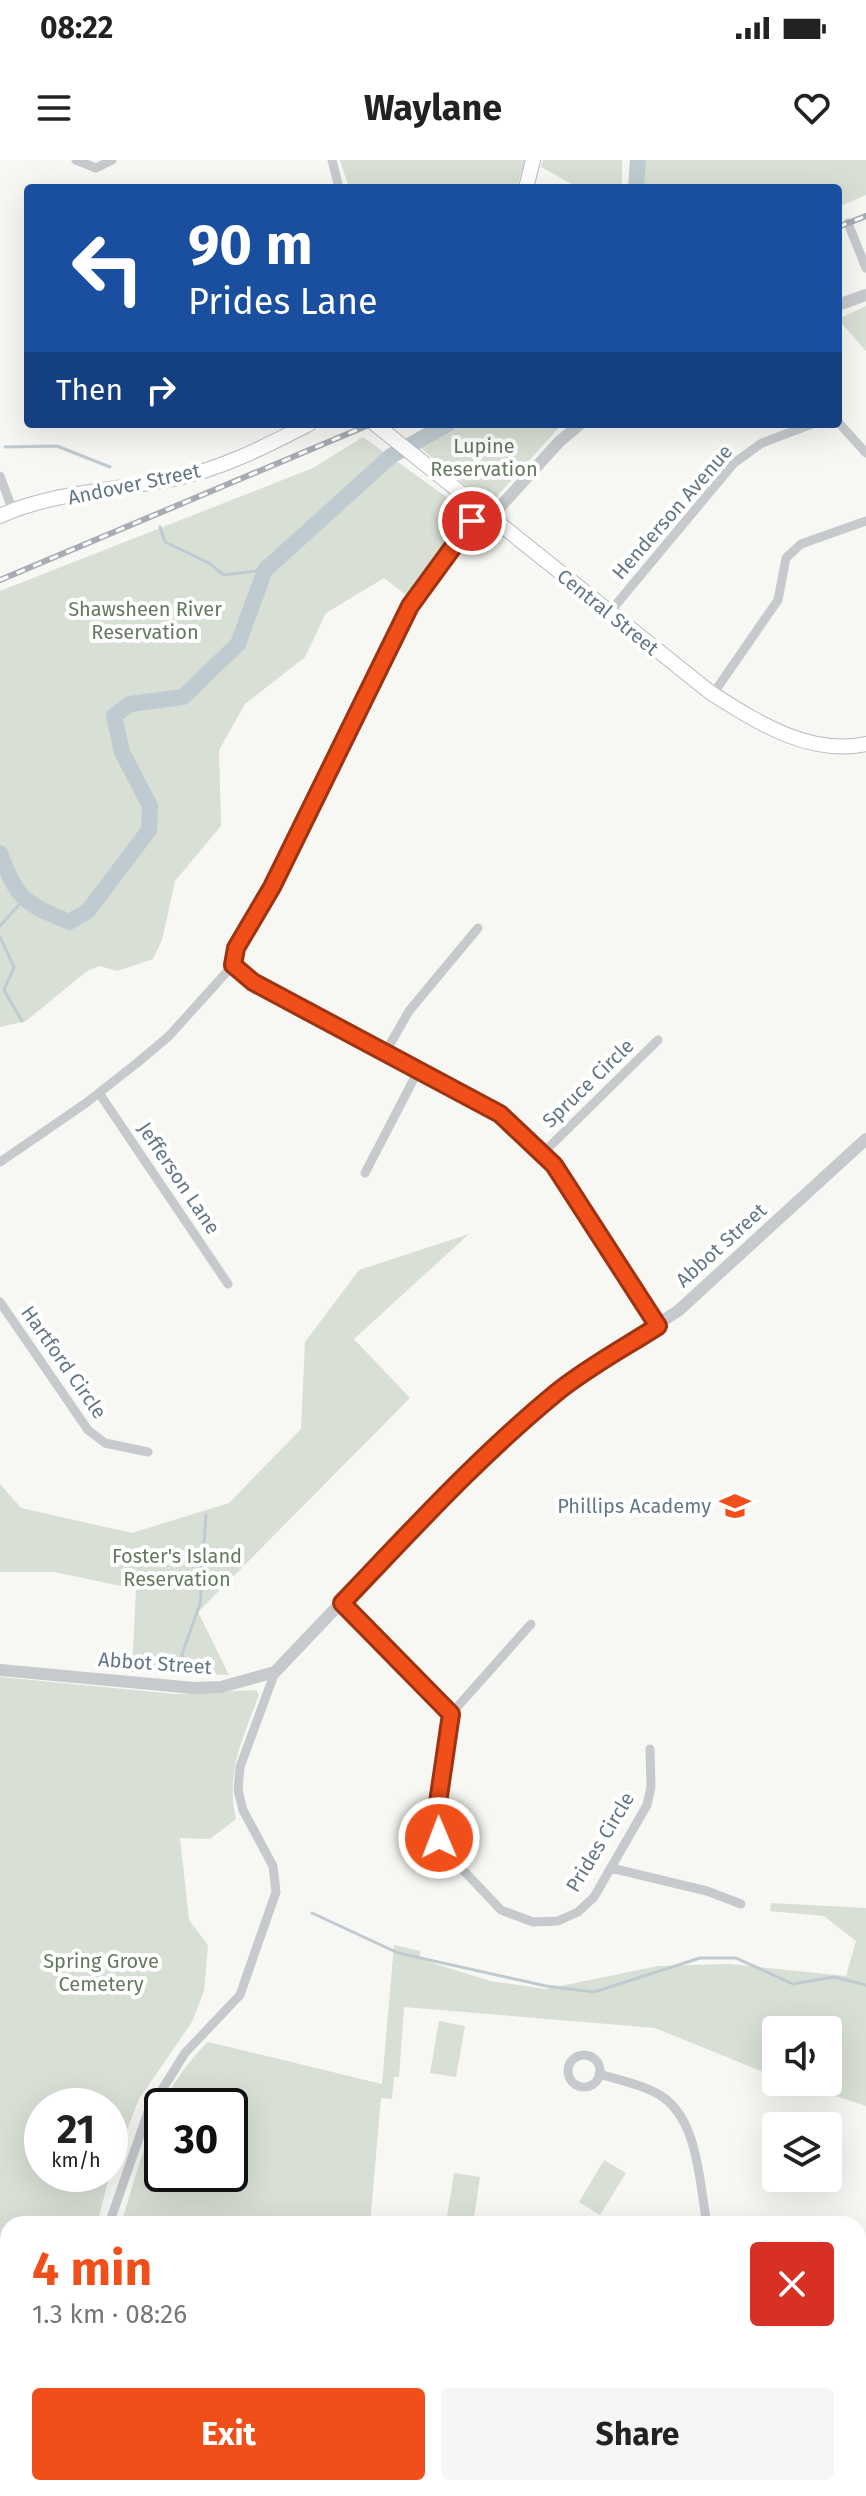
<!DOCTYPE html>
<meta charset="utf-8">
<style>
:root{--surface:#fff;--page:#f6f6f6;--text:#222;--muted:#767676;--accent:#f14f19}
body{margin:0;font-family:"Fira Sans",sans-serif;background:var(--page);color:var(--text);height:100vh;display:flex;flex-direction:column;font-size:30px;white-space:nowrap}
*{box-sizing:border-box;margin:0}
p{font-size:26px;color:var(--muted)}
.icon{flex:none;width:44px;height:44px;fill:none;stroke:currentColor;stroke-width:2;stroke-linecap:round;stroke-linejoin:round}
.map{position:relative;flex:1;overflow:hidden}
.drawer{position:absolute;left:0px;top:2056px;width:866px;height:280px;display:flex;flex-direction:column;background:var(--surface);border-radius:24px 24px 0 0;box-shadow:0 8px 32px #0002}
.drawer>*{flex:none}
.top-card{position:absolute;left:24px;top:24px;width:818px;height:244px;border-radius:8px;box-shadow:0 8px 32px #0002;background:#1a4fa0;color:#fff;overflow:hidden}
.controls{position:absolute;left:762px;top:1856px;display:grid;gap:16px}
.controls a{display:grid;place-items:center;width:80px;height:80px;border-radius:8px;background:var(--surface);box-shadow:0 8px 32px #0002;font-size:40px}
.speed{position:absolute;left:24px;top:1928px;display:flex;gap:16px;font-size:40px;font-weight:700;text-align:center}
.speed>*{display:grid;place-content:center;width:104px;height:104px;border-radius:50%;background:var(--surface);box-shadow:0 8px 32px #0002;line-height:1}
.speed small{font-size:20px;font-weight:400}
.speed .limit{border:4px solid #111;border-radius:12px;background:#fff;color:#111}
.pin{position:absolute;display:grid;place-items:center;width:68px;height:68px;color:#fff;margin:-34px;border:4px solid #fff;border-radius:50%;box-shadow:0 2px 8px #0007}
.me{position:absolute;width:88px;margin:-44px;rotate:359deg;stroke-linejoin:round;filter:drop-shadow(0 0 6px #0008)}
.turn{display:flex;align-items:center;gap:28px;height:168px;padding:0 32px;font-size:36px}
.turn .icon{width:104px;height:104px;stroke-width:2.5}
.turn b{display:block;font-size:56px;line-height:68px}
.then{display:flex;align-items:center;height:76px;padding:0 32px;background:#0003;gap:16px;font-size:30px}
.round{display:grid;place-items:center;flex:none;width:84px;height:84px;border-radius:8px;background:var(--page)}
.head{display:flex;align-items:center;justify-content:space-between;height:136px;padding:0 32px}
h1{font-size:48px;font-weight:700;line-height:60px;color:var(--accent)}
.cta{display:flex;gap:16px;margin-top:auto;padding:16px 32px}
.cta a{flex:1;height:92px;border-radius:8px;background:var(--accent);color:#fff;font-size:32px;font-weight:700;line-height:92px;text-align:center}
.cta a+a{background:var(--page);color:var(--text)}
.status{display:flex;justify-content:space-between;align-items:center;height:56px;padding:0 40px;background:var(--surface);direction:ltr}
.status svg{height:22px;fill:currentColor}
header{display:flex;justify-content:space-between;align-items:center;height:104px;padding:0 32px;background:var(--surface);font-size:36px;font-weight:700}
.map>svg:first-child{display:block}
</style>
<div class="status"><b>08:22</b><svg viewBox="0 0 49 12"><path d="M0 12V9h3v3zM5 12V6h3v6zM10 12V3h3v9zM15 12V0h3v12zM26 1h20v11H26zM47 4h2v5h-2z"/></svg></div>
<header><svg class="icon" aria-label="menu" viewBox="0 0 24 24"><path d="M4 6h16M4 12h16M4 18h16"/></svg>Waylane<svg class="icon" aria-label="heart" viewBox="0 0 24 24"><path d="M12 20l-8-8c-3-5 5-10 8-4 3-6 11-1 8 4z"/></svg></header>
<div class="map">
<svg width="866" height="2336" viewBox="0 0 866 2336">
<rect width="100%" height="100%" fill="#f7f7f3"/>
<path fill="#d8dfd4" fill-rule="evenodd" d="M 340,0 L 525,0 L 517,28 L 349,28 Z
M 543,0 L 622,0 L 622,28 L 579,28 L 541,7 Z
M 644,0 L 866,0 L 866,35 L 838,47 L 838,28 L 641,28 Z
M 866,146 L 866,191 L 838,159 Z
M 475,264 L 562,264 L 489,345 L 410,279 Z
M 363,277 L 456,344 L 463,353 L 461,362 L 406,435 L 384,418 L 326,453 L 305,497 L 245,544 L 219,590 L 221,666 L 175,721 L 162,780 L 153,799 L 117,811 L 100,806 L 87,811 L 26,861 L 0,867 L 0,431 L 313,308 Z
M 469,1074 L 354,1179 L 410,1238 L 198,1452 L 229,1515 L 132,1512 L 136,1429 L 54,1412 L 0,1412 L 0,1324 L 21,1348 L 132,1373 L 229,1343 L 301,1269 L 305,1182 L 359,1110 Z
M 0,1517 L 175,1534 L 256,1530 L 259,1535 C 243,1578 225,1613 236,1659 L 210,1679 L 180,1678 L 189,1760 L 208,1785 L 204,1831 L 192,1862 L 139,1939 L 110,2013 L 110,1946 L 42,1946 L 42,2014 L 110,2014 L 97,2064 L 8,2064 L 8,2127 L 0,2126 Z
M 771,1743 L 866,1748 L 866,1946 L 792,1922 L 828,1922 L 828,1870 L 776,1870 L 776,1917 L 655,1868 L 404,1847 L 399,1917 L 394,1917 L 392,1939 L 381,1938 L 370,2064 L 121,2064 C 142,1997 156,1932 208,1882 L 382,1924 L 394,1785 L 420,1791 L 420,1799 L 490,1821 L 546,1829 L 658,1806 L 729,1804 L 846,1816 L 856,1781 L 824,1756 L 770,1751 ZM 162,1946 L 230,1946 L 230,2014 L 162,2014 Z
M 439,1861 L 465,1866 L 456,1917 L 430,1913 Z
M 604,2000 L 626,2013 L 600,2055 L 579,2042 Z
M 454,2013 L 480,2017 L 473,2064 L 446,2063 Z"/>
<g fill="none" stroke-linecap="round" stroke-linejoin="round">
<path stroke="#bfcbd0" stroke-width="3" d="M 5,287 L 57,286 L 110,307
M 160,367 L 165,382 L 209,403 L 224,415 L 265,410
M 0,766 L 25,738
M 0,777 L 14,807 L 4,830 L 22,861
M 187,1513 L 182,1494 L 200,1444 L 206,1355
M 312,1753 L 398,1793 L 546,1826 L 594,1832 L 700,1798 L 736,1798 L 793,1824 L 834,1817 L 866,1825
M 543,2336 L 550,2328"/>
<path stroke="#bfcbd0" stroke-width="16" d="M 636,28 L 638,0
M 0,693 C 17,739 24,743 69,762 L 88,751 L 149,670 L 150,646 L 122,592 L 114,556 L 130,544 L 183,537 L 238,484 L 265,410 L 391,296 L 448,264"/>
<g stroke="#b6bcc0" stroke-width="16">
<path id="secondary" d="M 526,28 L 533,0
M 375,264 L 711,533 C 757,562 809,596 866,584
M 0,356 C 52,332 118,330 173,319 C 222,309 266,286 309,264"/>
</g>
<path stroke="#c6cacd" stroke-width="9" d="M 76,0 L 96,8 L 112,0
M 332,0 L 339,28
M 848,63 L 866,108
M 838,262 L 866,293
M 0,316 L 13,351
M 609,453 L 734,303 L 762,283 L 812,264
M 713,534 L 778,440 L 786,398 L 801,384 L 866,361
M 233,805 L 253,822 L 500,954 L 554,1005 L 658,1166
M 385,893 L 409,851 L 478,768
M 99,933 L 228,1124
M 543,993 L 658,880
M 0,1002 L 86,943 L 137,903 L 169,876 L 233,805 L 236,788 L 272,727 L 410,446 L 472,361 L 484,354
M 365,1013 L 418,911
M 0,1142 L 88,1270 L 105,1283 L 148,1292
M 342,1443 L 451,1554
M 531,1464 L 451,1554 L 435,1663 L 444,1690 L 501,1750 L 533,1762 L 558,1761 L 578,1752 L 594,1737 L 647,1645 L 651,1627 L 650,1589
M 611,1708 L 707,1731 L 741,1744
M568 1911a16 16 0 1 1 32 0a16 16 0 1 1-32 0Z
M 599,1914 C 619,1920 641,1924 658,1934 C 699,1957 699,2023 707,2064
M 109,2064 L 148,1952 L 185,1893 L 240,1835 L 276,1732 L 273,1706 L 243,1650 L 238,1630 L 240,1607 L 275,1512
M 0,2259 L 8,2249
M 367,2328 L 369,2336
M 775,2336 L 778,2328"/>
<path stroke="#c6cacd" stroke-width="12" d="M 838,145 L 866,135
M 490,358 L 559,282 L 580,264
M 0,1510 L 194,1528 L 221,1527 L 275,1512 L 392,1389 L 543,1244 L 584,1211 L 678,1151 L 866,979
M 858,2297 L 866,2300
M 121,2336 L 134,2328"/>
<use href="#secondary" stroke="#fff" stroke-width="14"/>
<g stroke="#a6acb2" stroke-width="6">
<path id="rail" d="M 838,67 L 866,56
M 0,420 L 371,264"/>
</g>
<use href="#rail" stroke="#fff" stroke-width="3" stroke-dasharray="9" stroke-linecap="butt"/>
</g>
<g fill="none" stroke-linecap="round" stroke-linejoin="round">
<g stroke="#9d3310" stroke-width="20">
<path id="route" d="M 439,1678 L 435,1663 L 451,1554 L 342,1443 C 411,1371 479,1296 556,1233 C 588,1207 624,1188 658,1166 L 554,1005 L 500,954 L 253,822 L 233,805 L 236,788 L 272,727 L 410,446 L 472,361"/>
</g>
<use href="#route" stroke="#f14f19" stroke-width="14"/>
</g>
<defs>
<g id="school-bare" transform="scale(2.4)"><path d="M0-5L7-2L0 1L-7-2ZM-4 1L0 2.5L4 1V4Q0 6-4 4Z" fill="#f14f19" stroke="#fff" stroke-width="2.5" paint-order="stroke"/></g>
</defs>
<g fill-rule="evenodd">
<use href="#school-bare" x="735" y="1346"/>
</g>
<g text-anchor="middle" dominant-baseline="central" stroke-width="8" stroke-linejoin="round" paint-order="stroke">
<g font-size="20" fill="#64795f" stroke="#fff">
<text x="484" y="286">Lupine<tspan x="484" dy="23">Reservation</tspan></text>
<text x="145" y="449">Shawsheen River<tspan x="145" dy="23">Reservation</tspan></text>
<text x="177" y="1396">Foster's Island<tspan x="177" dy="23">Reservation</tspan></text>
<text x="101" y="1801">Spring Grove<tspan x="101" dy="23">Cemetery</tspan></text>
</g>
<g font-size="20" fill="#637787" stroke="#fff">
<text transform="translate(134 324) rotate(-12)">Andover Street</text>
<text transform="translate(672 352) rotate(-49)">Henderson Avenue</text>
<text transform="translate(608 452) rotate(39)">Central Street</text>
<text transform="translate(588 923) rotate(-44)">Spruce Circle</text>
<text transform="translate(179 1018) rotate(56)">Jefferson Lane</text>
<text transform="translate(721 1085) rotate(-42)">Abbot Street</text>
<text transform="translate(64 1202) rotate(55)">Hartford Circle</text>
<text transform="translate(155 1503) rotate(4)">Abbot Street</text>
<text transform="translate(600 1682) rotate(-59)">Prides Circle</text>
</g>
<g font-size="20" fill="#637787" stroke="#fff" text-anchor="end">
<text x="711" y="1346">Phillips Academy</text>
</g>
</g>
</svg>
<div class="controls">
<a><svg class="icon" aria-label="sound" viewBox="0 0 24 24"><path d="M4 9h4l5-4v14l-5-4H4zM17 9q2 3 0 6"/></svg></a>
<a><svg class="icon" aria-label="layers" viewBox="0 0 24 24"><path d="M12 4l9 5-9 5-9-5zM3 14l9 5 9-5"/></svg></a>
</div>
<div class="speed"><div>21<small>km/h</small></div><div class="limit">30</div></div>
<div class="pin" style="left:472px;top:361px;background:#d93025"><svg class="icon" aria-label="arrive" viewBox="0 0 24 24"><path d="M6 21V4h12l-3 4 3 4H6"/></svg></div>
<svg class="me" style="left:439px;top:1678px" viewBox="-20 -20 40 40"><circle r="17" fill="#f14f19" stroke="#fff" stroke-width="3"/><path d="M0-11L8 9 0 5-8 9z" fill="#fff"/></svg>
<div class="top-card">
<div class="turn"><svg class="icon" aria-label="left" viewBox="0 0 24 24"><path d="M17 20v-9H6M10 6l-5 5 5 5"/></svg><div><b>90 m</b>Prides Lane</div></div>
<div class="then">Then<svg class="icon" aria-label="right" viewBox="0 0 24 24"><path d="M7 20v-9h11M14 6l5 5-5 5"/></svg></div>
</div>
<section class="drawer">
<div class="head"><div><h1>4 min</h1><p>1.3 km · 08:26</p></div><a class="round" style="background:#d93025;color:#fff"><svg class="icon" aria-label="close" viewBox="0 0 24 24"><path d="M6 6l12 12M18 6L6 18"/></svg></a></div>
<div class="cta"><a>Exit</a><a>Share</a></div>
</section>
</div>
